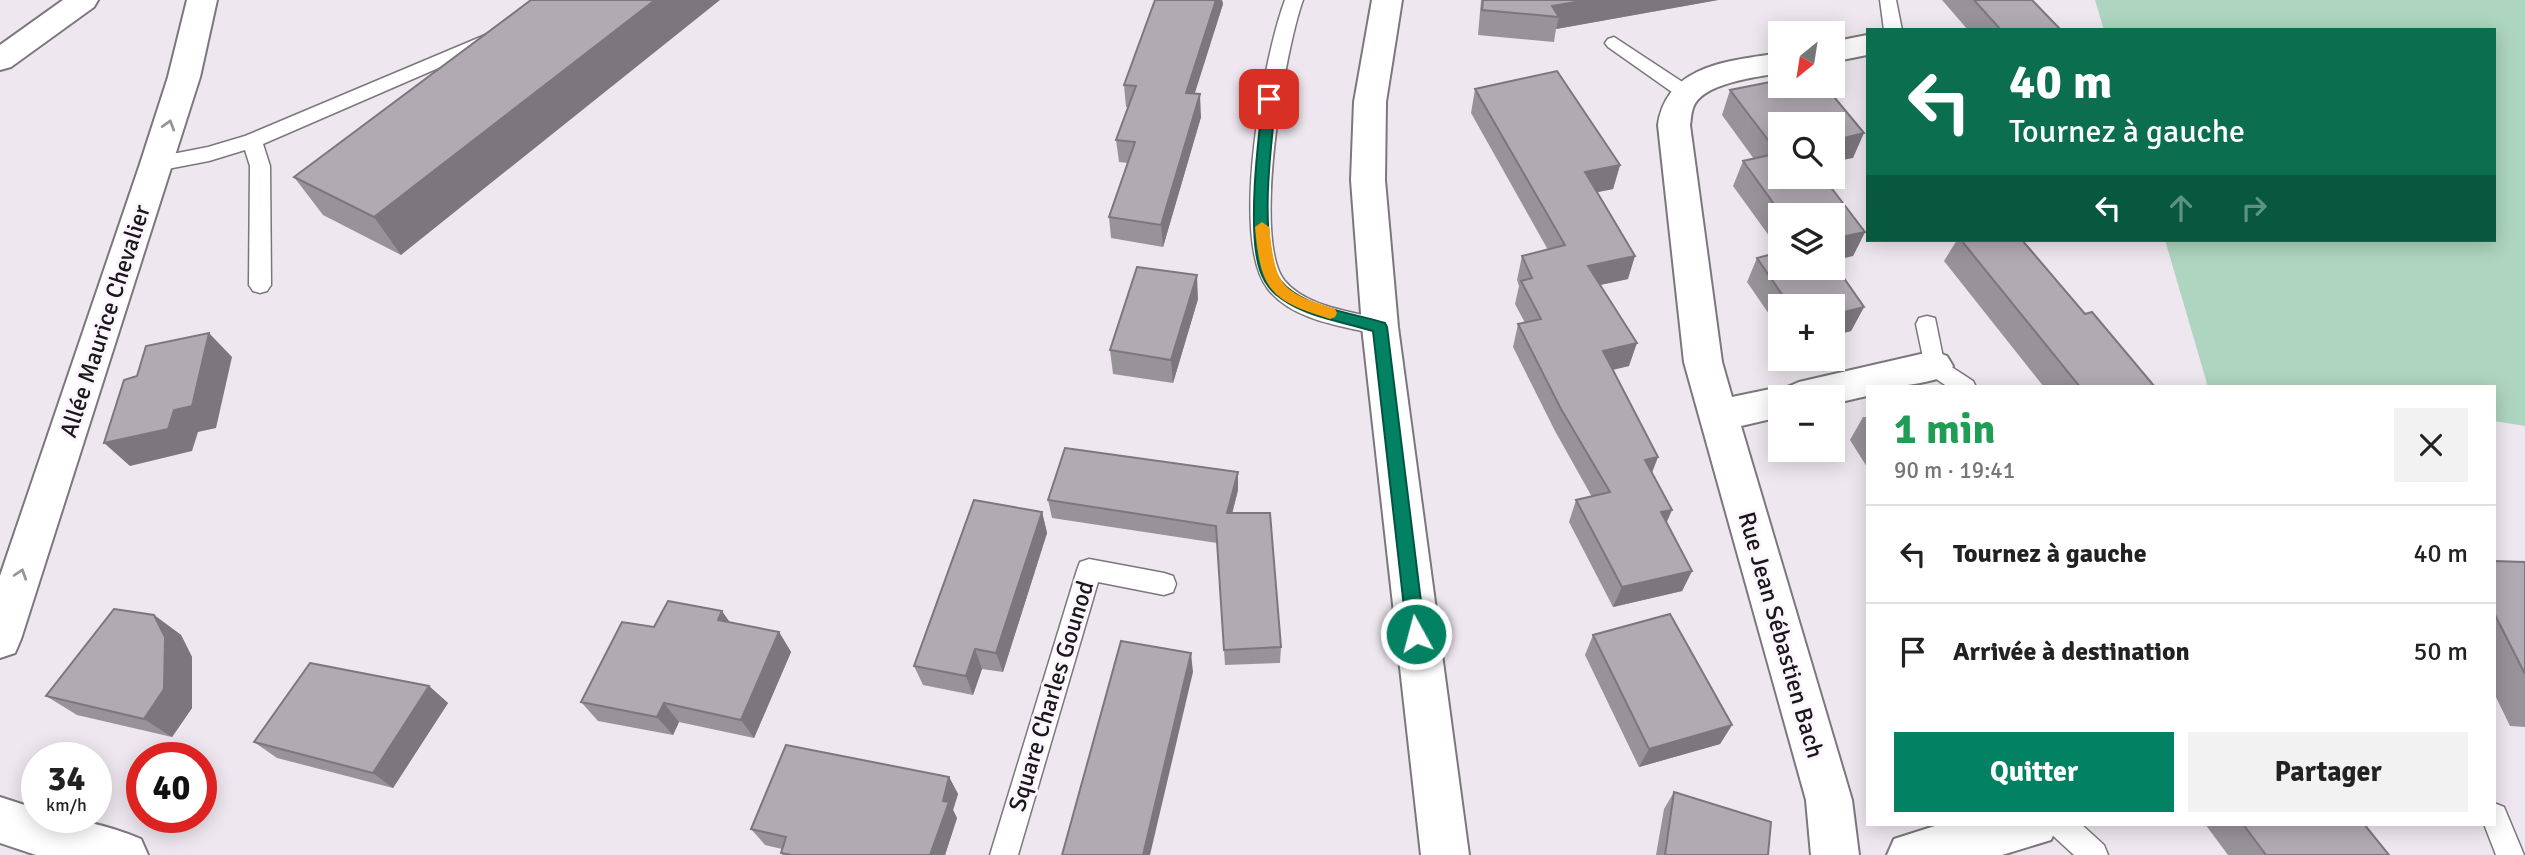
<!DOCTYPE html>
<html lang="fr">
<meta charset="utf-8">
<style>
:root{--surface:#fff;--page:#f2f2f2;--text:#222;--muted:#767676;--line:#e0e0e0;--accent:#028263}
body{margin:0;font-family:Signika,sans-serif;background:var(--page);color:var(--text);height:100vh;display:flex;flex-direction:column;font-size:26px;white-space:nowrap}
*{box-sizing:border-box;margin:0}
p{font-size:23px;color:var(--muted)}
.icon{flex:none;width:38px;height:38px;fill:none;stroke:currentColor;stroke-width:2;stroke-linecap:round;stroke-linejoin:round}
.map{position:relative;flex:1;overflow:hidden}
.drawer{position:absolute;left:1866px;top:385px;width:630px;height:441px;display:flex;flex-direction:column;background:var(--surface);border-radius:0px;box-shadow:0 4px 18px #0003}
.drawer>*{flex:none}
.hud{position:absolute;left:1866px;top:28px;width:630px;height:214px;border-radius:0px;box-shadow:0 4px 18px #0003;background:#0b6e4f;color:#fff;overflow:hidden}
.needle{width:46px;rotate:210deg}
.buttons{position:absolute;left:1768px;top:21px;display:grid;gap:14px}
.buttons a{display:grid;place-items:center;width:77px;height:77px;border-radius:0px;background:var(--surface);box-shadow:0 4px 18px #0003;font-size:35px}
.speed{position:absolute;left:21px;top:742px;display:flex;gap:14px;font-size:35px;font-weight:700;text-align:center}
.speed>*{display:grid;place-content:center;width:91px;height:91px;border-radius:50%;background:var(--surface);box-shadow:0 4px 18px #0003;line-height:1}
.speed small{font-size:18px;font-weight:400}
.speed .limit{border:10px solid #d22;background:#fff;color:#111}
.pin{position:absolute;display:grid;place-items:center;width:60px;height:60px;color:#fff;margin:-30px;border-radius:14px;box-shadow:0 4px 10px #0006}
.me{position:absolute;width:77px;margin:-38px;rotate:353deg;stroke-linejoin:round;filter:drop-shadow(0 0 5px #0008)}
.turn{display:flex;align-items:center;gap:24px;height:147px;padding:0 28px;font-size:32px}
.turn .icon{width:91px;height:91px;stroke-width:2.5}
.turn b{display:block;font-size:49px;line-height:60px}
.lanes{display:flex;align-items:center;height:66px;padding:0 28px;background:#0003;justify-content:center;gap:35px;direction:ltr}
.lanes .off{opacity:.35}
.round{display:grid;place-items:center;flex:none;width:74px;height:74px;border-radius:0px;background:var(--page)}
.headline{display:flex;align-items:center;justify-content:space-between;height:119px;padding:0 28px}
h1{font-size:42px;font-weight:800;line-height:52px;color:#1e9e55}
.action{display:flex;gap:14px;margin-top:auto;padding:14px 28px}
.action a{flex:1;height:80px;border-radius:0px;background:var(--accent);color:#fff;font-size:28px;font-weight:800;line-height:80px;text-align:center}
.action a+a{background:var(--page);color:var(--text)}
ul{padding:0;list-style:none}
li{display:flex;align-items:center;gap:21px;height:98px;padding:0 28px;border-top:2px solid var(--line)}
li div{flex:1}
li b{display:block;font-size:26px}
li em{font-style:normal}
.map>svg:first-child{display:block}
</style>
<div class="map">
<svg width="2525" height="855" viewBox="0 0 2525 855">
<rect width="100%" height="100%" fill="#eee7ef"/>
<path fill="#add5bf" d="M 2095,0 L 2525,0 L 2525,426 L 2494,421 L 2494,387 L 2208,387 L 2165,240 L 2494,240 L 2494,30 L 2104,30 Z"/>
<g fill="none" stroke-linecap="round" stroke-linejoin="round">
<g stroke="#7c767d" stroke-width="3">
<path id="service" d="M 1285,0 L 1303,0 C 1285,50 1252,238 1284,280 C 1308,309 1354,311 1388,321 L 1391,327 L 1388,333 L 1380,335 C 1343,326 1293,321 1268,289 C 1229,240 1264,56 1285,0 Z
M 1880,0 L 1896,0 L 1902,30 L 1884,30 Z
M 490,33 L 496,35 L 499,39 L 496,43 L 263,144 L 270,166 L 271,285 L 267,291 L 260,293 L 253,291 L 249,285 L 250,166 L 245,150 L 209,161 L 157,171 L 150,169 L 147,164 L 150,159 L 157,157 L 208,147 L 245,136 Z
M 1614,37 L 1693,89 L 1695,93 L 1693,97 L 1679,97 L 1608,47 L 1605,43 L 1608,39 Z
M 1927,316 L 1935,318 L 1944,362 L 1973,381 L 1976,387 L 1948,387 L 1926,372 L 1916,324 L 1919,318 Z
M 1089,559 L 1164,573 L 1173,576 L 1176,584 L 1173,592 L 1164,595 L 1098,582 L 1018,855 L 990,855 L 1077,570 L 1080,562 Z
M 2494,803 L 2504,807 L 2524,855 L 2496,855 L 2484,824 L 2494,824 Z
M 2046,824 L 2081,824 L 2104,845 L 2108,855 L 2074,855 L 2050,833 Z"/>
</g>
<g stroke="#7c767d" stroke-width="4">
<path id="minor" d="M 187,0 L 217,0 L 200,77 L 21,639 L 15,653 L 0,658 L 0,576 L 140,164 L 168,77 Z
M 1867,35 L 1867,55 L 1832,62 L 1832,42 Z
M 1780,53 L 1780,73 C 1757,77 1701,83 1693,108 C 1691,113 1691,120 1690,125 L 1722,362 L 1732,397 L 1780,387 L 1785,388 L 1799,382 L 1934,351 L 1947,356 L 1953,366 L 1947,376 C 1920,385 1896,387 1867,387 L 1867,396 L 1832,404 L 1832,397 L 1780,397 L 1780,417 L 1741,426 L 1852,800 L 1859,855 L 1811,855 L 1806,800 L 1684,362 L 1658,125 C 1667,64 1730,61 1780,53 Z
M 0,797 L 37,809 L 37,817 C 72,817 108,825 141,839 L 148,855 L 36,855 L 0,843 Z
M 1941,824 L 2058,824 L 2051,840 L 2002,855 L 1887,855 L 1894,839 Z"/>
</g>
<g stroke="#7c767d" stroke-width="4">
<path id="tertiary" d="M 1372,0 L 1402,0 L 1386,102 L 1385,180 L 1398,327 L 1469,855 L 1421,855 L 1362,327 L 1351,180 L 1354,102 Z"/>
</g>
<g stroke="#7c767d" stroke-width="4">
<path id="secondary" d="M 63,0 L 98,0 L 94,7 L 11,67 L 0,70 L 0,45 Z"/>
</g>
<use href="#service" fill="#fff" fill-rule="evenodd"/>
<use href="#minor" fill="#fff" fill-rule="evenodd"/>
<use href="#tertiary" fill="#fff" fill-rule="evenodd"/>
<use href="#secondary" fill="#fff" fill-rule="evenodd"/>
</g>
<path fill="#989299" d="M 531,0 L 401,255 L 323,215 L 294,177 Z
M 1155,0 L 1222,0 L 1223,4 L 1194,94 L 1201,117 L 1163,247 L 1111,238 L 1109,217 L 1128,163 L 1119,162 L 1116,140 L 1128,107 L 1126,107 L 1124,85 Z
M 1481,0 L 1718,0 L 1556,29 L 1554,42 L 1478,35 Z
M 1942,0 L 2032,0 L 2061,30 L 1968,30 Z
M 1475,89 L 1620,165 L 1613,189 L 1597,192 L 1628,279 L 1600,285 L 1629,366 L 1613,370 L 1658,457 L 1652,473 L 1667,523 L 1692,571 L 1682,591 L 1613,607 L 1569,522 L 1576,500 L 1592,497 L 1555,431 L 1513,347 L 1518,324 L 1525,323 L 1515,304 L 1519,286 L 1517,280 L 1522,256 L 1548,250 L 1471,113 Z
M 1730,90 L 1853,158 L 1780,124 L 1865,232 L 1853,256 L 1832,215 L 1780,215 L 1780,251 L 1733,186 L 1743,161 L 1754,159 L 1722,115 Z
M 1957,240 L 2022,240 L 2085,314 L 2155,387 L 2044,387 L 1944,261 Z
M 1780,252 L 1780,268 L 1832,268 L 1832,261 L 1864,307 L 1851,331 L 1832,336 L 1832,306 L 1780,306 L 1780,330 L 1747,282 L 1757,258 Z
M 1198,299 L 1173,383 L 1113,374 L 1110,350 Z
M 1863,417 L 1867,417 L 1867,467 L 1850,440 Z
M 1238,472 L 1238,490 L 1232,513 L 1281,647 L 1280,663 L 1225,665 L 1217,543 L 1052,518 L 1048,500 Z
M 1042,512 L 1047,533 L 1003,672 L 982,669 L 973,695 L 923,685 L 914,666 Z
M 2494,561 L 2525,562 L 2525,727 L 2510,726 L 2494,693 Z
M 154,615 L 181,635 L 192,657 L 192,708 L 172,737 L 77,715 L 46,696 Z
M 729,622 L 779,632 L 791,652 L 754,738 L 679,722 L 673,735 L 598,721 L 581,702 L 654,627 Z
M 1593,635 L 1732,725 L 1720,744 L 1639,767 L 1585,655 Z
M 429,686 L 448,703 L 393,788 L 277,758 L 254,742 Z
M 949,777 L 958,794 L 953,810 L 957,818 L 945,855 L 783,855 L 781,853 L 782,849 L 765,845 L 751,829 Z
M 1674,792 L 1768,855 L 1656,855 L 1664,809 Z
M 2205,824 L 2364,824 L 2389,855 L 2228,855 Z"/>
<path fill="#7c777d" d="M 655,0 L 720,0 L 401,255 L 374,217 Z
M 1216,0 L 1222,0 L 1223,4 L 1188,115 L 1186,93 Z
M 1587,0 L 1718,0 L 1556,29 L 1559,17 L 1552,6 Z
M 1200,94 L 1201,117 L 1163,247 L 1161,225 Z
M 1864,133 L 1853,158 L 1832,162 L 1832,141 Z
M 1620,165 L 1613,189 L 1579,196 L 1585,172 Z
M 1865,232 L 1853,256 L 1832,261 L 1832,239 Z
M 1635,256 L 1628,279 L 1581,289 L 1588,266 Z
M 1197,275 L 1198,299 L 1173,383 L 1171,360 Z
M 1864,307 L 1851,331 L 1832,336 L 1832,315 Z
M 209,333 L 232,357 L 216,428 L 198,432 L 192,451 L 130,466 L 104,443 Z
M 1637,343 L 1629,366 L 1596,373 L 1603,351 Z
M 1658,457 L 1649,479 L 1645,460 Z
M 1238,472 L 1238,490 L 1228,530 L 1227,513 Z
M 1672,510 L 1663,531 L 1661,512 Z
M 1042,512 L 1047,533 L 1003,672 L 996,653 Z
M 1692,571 L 1682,591 L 1613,607 L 1622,587 Z
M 722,611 L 736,631 L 718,620 Z
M 154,615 L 181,635 L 192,657 L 192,708 L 172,737 L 144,719 Z
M 779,632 L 791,652 L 754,738 L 741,720 Z
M 975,649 L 982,669 L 973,695 L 966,676 Z
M 1191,653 L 1193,672 L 1150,855 L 1143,855 Z
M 429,686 L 448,703 L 393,788 L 373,773 Z
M 664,703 L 679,722 L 673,735 L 657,717 Z
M 1732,725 L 1720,744 L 1639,767 L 1649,749 Z
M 949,777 L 958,794 L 953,810 L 957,818 L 945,855 L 930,855 Z"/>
<path fill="#b1aab2" stroke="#7c777d" stroke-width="2" d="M 531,0 L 655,0 L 374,217 L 294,177 Z
M 1155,0 L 1216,0 L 1186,93 L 1200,94 L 1161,225 L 1109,217 L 1135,142 L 1116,140 L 1136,86 L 1124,85 Z
M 1483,0 L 1587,0 L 1552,6 L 1559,17 L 1482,10 Z
M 1974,0 L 2032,0 L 2061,30 L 2001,30 Z
M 1557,71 L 1620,165 L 1585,172 L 1635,256 L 1588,266 L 1637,343 L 1603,351 L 1658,457 L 1645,460 L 1672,510 L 1661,512 L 1692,571 L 1622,587 L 1576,500 L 1610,492 L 1561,409 L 1518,324 L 1541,319 L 1521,281 L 1532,278 L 1522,256 L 1565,245 L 1475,89 Z
M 1780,80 L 1780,86 L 1825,86 L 1864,133 L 1832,141 L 1832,124 L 1780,124 L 1780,177 L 1823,177 L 1865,232 L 1832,239 L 1832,215 L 1782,215 L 1743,161 L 1778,153 L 1730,90 Z
M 1961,240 L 2022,240 L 2085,314 L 2092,312 L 2155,387 L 2080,387 Z
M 1780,252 L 1780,268 L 1832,268 L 1832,261 L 1864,307 L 1832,315 L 1832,306 L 1790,306 L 1757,258 Z
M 1137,267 L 1197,275 L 1171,360 L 1110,350 Z
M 209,333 L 192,406 L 174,410 L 168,429 L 104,443 L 124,380 L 137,376 L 146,346 Z
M 1065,448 L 1238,472 L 1227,513 L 1270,513 L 1281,647 L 1224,650 L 1216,526 L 1048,500 Z
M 974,500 L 1042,512 L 996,653 L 975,649 L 966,676 L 914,666 Z
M 2494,561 L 2525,562 L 2525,674 L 2494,613 Z
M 668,601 L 722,611 L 718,620 L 779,632 L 741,720 L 664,703 L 657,717 L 581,702 L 622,622 L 654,627 Z
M 114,609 L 154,615 L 165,637 L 164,689 L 144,719 L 46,696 Z
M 1670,614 L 1732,725 L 1649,749 L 1593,635 Z
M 1121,641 L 1191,653 L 1143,855 L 1062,855 Z
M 310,663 L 429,686 L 373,773 L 254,742 Z
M 786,745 L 949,777 L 943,801 L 949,802 L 930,855 L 792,855 L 781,853 L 786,837 L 751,829 Z
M 1674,792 L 1771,822 L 1768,855 L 1665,855 Z
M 2243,824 L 2364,824 L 2389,855 L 2266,855 Z"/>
<defs><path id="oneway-chevron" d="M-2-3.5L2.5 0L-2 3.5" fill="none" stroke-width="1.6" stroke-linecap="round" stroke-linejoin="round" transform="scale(1.75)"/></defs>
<g stroke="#989798">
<use href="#oneway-chevron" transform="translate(169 125) rotate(-73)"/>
<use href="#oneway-chevron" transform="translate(21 574) rotate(-72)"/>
</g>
<path fill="#028263" stroke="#015440" stroke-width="2" d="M 1269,94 L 1276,99 C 1271,146 1261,220 1274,267 C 1276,277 1284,286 1293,292 C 1319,310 1356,314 1385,323 L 1387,327 L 1425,634 L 1422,639 L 1416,641 L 1410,639 L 1407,634 L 1373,331 C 1344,322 1307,317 1282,299 C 1271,292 1264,282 1260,270 C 1247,231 1258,141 1263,99 Z"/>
<path fill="#f59e0b" d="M 1262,222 L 1269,227 C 1276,285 1278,291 1335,309 L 1337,313 L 1335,317 L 1330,319 C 1269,300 1261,290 1255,227 Z"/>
<g text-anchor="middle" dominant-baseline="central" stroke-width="6" stroke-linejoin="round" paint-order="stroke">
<g font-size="24" fill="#191719" stroke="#fcf5fd">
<text transform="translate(105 321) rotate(-72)">Allée Maurice Chevalier</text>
<text transform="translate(1781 635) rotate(74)">Rue Jean Sébastien Bach</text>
<text transform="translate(1051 696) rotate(-73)">Square Charles Gounod</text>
</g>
</g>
</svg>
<div class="buttons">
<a><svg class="needle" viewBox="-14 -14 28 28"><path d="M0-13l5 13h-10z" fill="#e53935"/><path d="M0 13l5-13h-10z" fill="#767676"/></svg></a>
<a><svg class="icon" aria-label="search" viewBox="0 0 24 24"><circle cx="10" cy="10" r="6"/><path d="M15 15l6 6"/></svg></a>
<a><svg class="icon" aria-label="layers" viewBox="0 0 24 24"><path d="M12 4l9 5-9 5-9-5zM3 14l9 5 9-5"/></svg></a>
<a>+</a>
<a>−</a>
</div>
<div class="speed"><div>34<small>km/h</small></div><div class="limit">40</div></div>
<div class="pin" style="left:1269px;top:99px;background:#d93025"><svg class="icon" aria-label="arrive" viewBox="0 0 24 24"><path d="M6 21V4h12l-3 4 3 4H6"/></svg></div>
<svg class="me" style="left:1416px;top:634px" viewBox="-20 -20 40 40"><circle r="17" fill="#028263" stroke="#fff" stroke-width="3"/><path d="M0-11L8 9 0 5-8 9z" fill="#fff"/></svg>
<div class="hud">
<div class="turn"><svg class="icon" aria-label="left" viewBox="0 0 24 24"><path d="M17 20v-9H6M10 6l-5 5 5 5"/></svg><div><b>40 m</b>Tournez à gauche</div></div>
<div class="lanes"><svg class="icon" aria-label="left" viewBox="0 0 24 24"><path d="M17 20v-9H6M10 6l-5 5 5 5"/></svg><svg class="icon off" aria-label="ahead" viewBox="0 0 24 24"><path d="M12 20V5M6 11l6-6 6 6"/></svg><svg class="icon off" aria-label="right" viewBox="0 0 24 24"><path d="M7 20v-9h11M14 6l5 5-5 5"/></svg></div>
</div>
<section class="drawer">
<div class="headline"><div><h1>1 min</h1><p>90 m · 19:41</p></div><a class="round"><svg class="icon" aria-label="close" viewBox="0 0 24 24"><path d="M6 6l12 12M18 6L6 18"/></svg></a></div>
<ul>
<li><svg class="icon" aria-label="left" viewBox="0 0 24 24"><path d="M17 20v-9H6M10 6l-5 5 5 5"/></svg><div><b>Tournez à gauche</b></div><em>40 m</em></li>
<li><svg class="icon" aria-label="arrive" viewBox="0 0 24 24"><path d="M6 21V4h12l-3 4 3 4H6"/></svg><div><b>Arrivée à destination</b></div><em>50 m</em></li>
</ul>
<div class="action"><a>Quitter</a><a>Partager</a></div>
</section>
</div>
